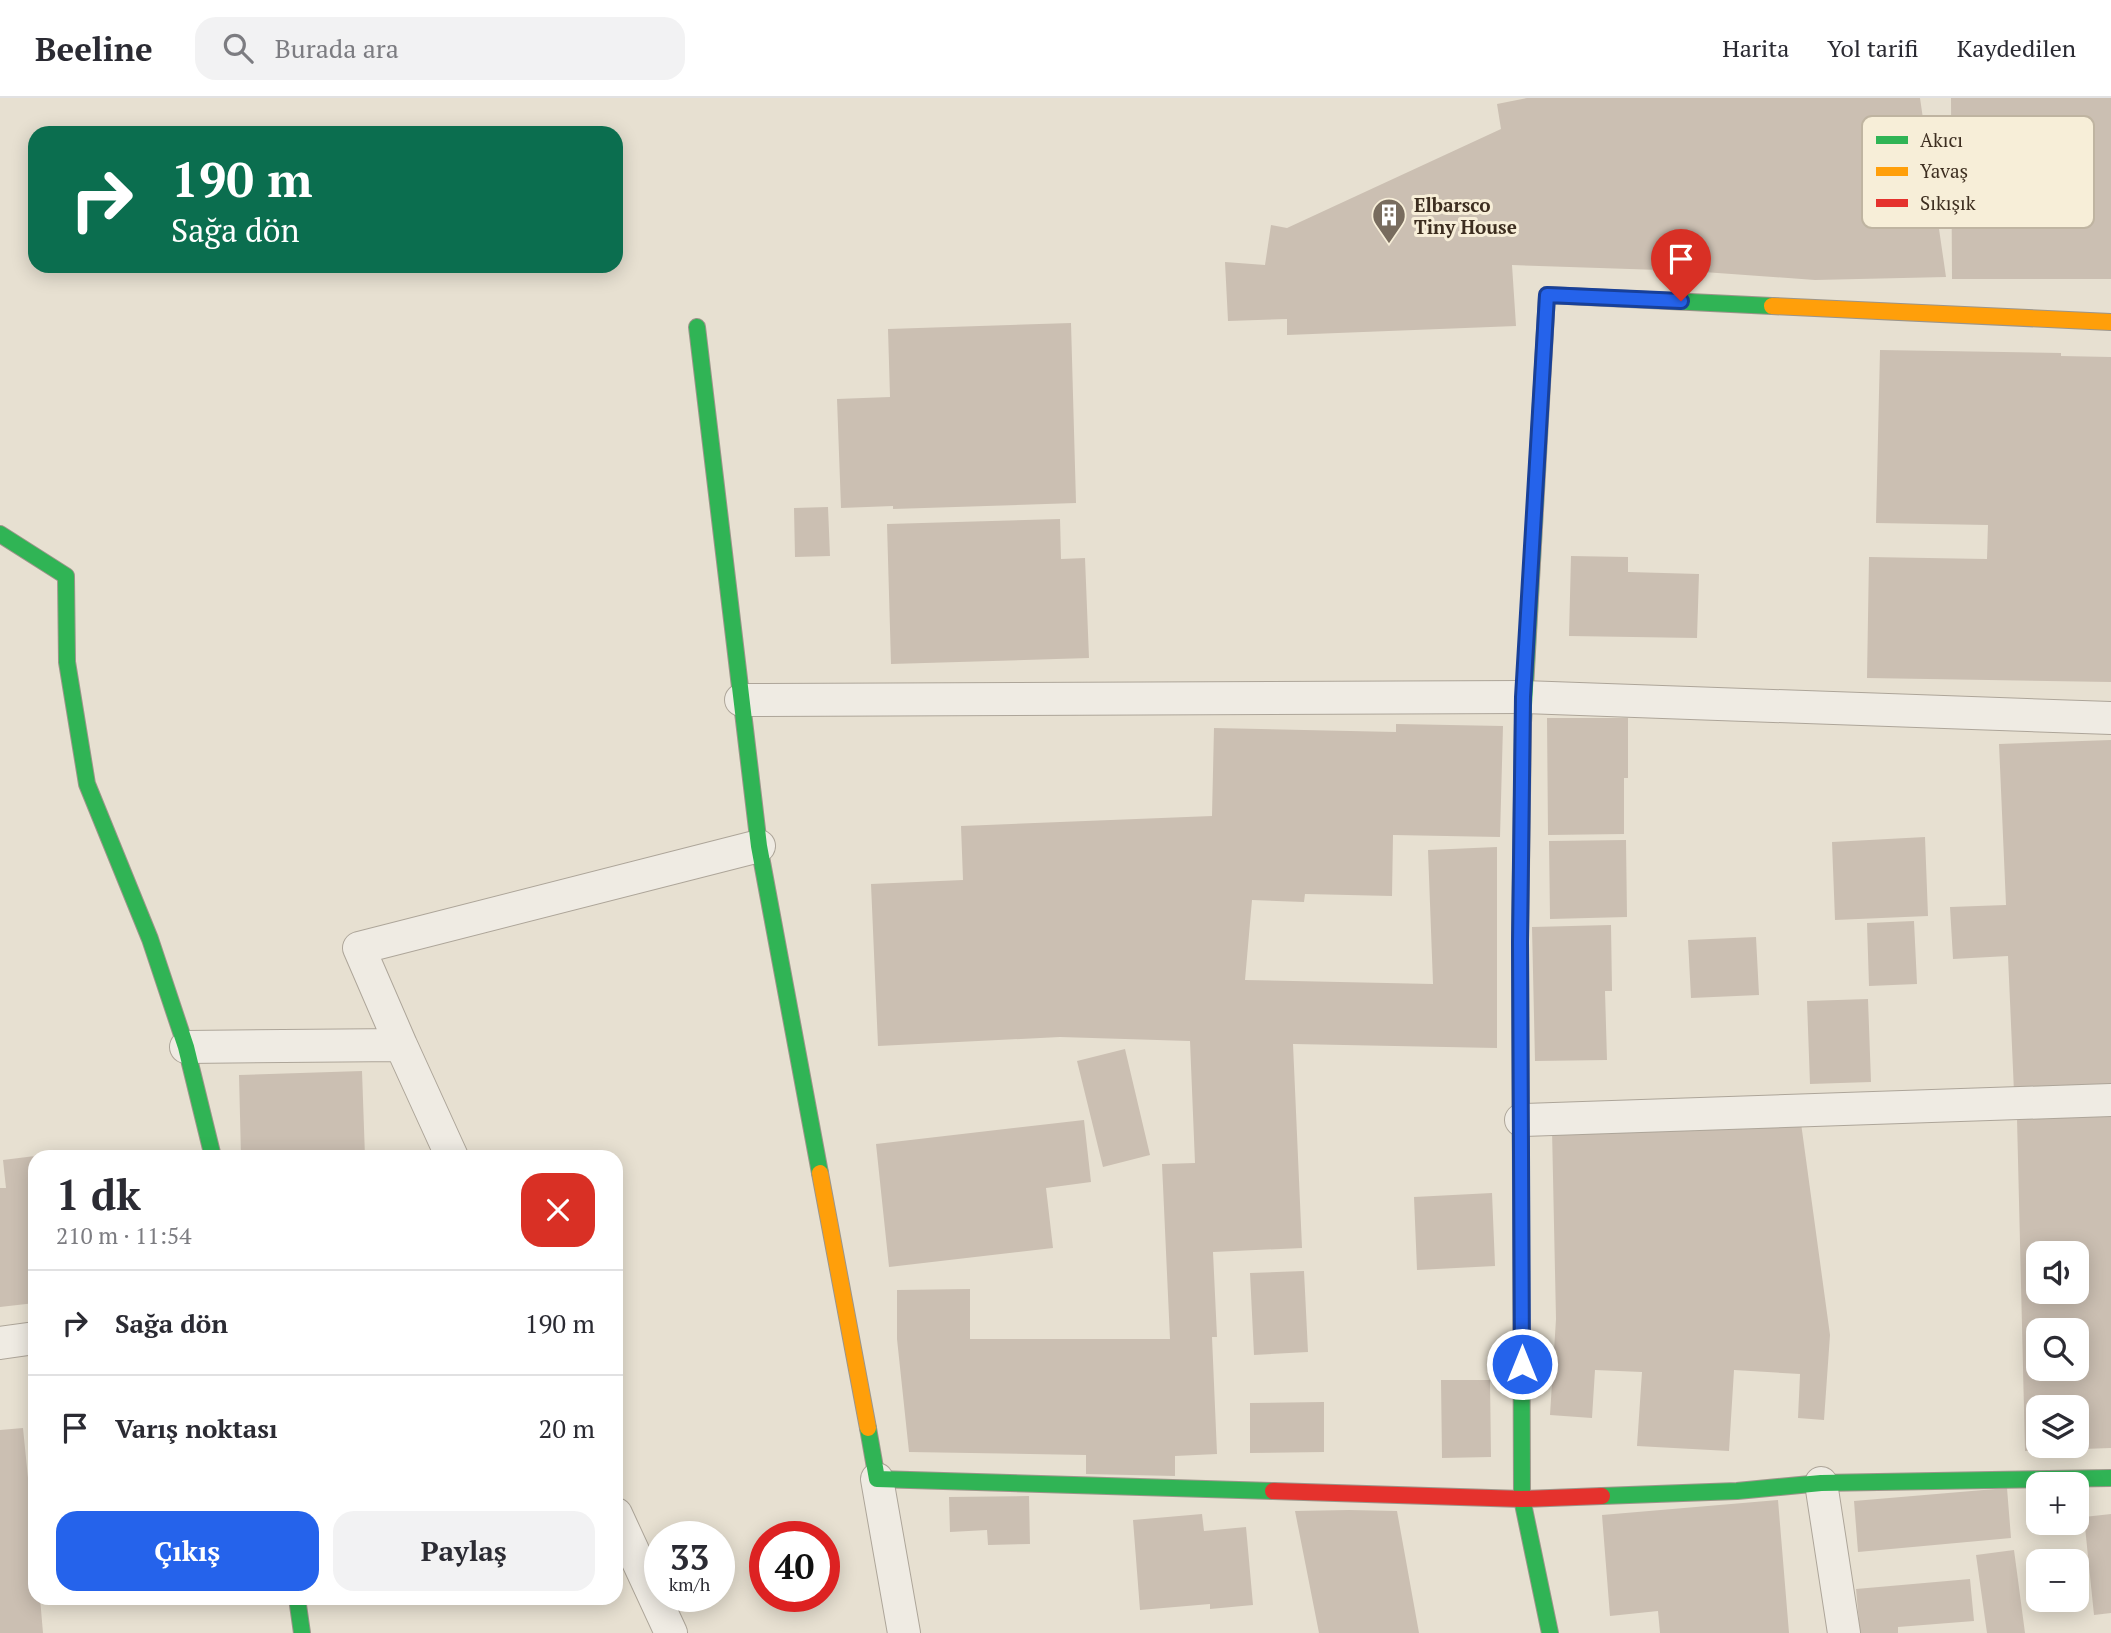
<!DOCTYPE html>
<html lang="tr">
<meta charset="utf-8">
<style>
:root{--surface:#fff;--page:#f2f2f3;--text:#2b2b33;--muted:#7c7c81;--line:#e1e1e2;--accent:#2563eb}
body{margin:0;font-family:"PT Serif",serif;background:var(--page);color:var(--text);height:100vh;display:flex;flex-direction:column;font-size:26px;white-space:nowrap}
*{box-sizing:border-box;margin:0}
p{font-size:23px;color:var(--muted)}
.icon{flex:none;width:38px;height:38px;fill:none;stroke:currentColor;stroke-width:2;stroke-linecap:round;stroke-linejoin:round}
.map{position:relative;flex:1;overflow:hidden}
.panel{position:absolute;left:28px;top:1052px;width:595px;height:455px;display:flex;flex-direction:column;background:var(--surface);border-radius:21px;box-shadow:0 4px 18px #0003}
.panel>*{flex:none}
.hud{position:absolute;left:28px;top:28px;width:595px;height:147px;border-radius:21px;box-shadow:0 4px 18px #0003;background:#0b6e4f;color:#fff;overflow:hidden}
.fabs{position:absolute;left:2026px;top:1143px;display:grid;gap:14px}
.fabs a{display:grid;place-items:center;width:63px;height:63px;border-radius:14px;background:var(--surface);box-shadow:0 4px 18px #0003;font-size:35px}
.speed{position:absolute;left:644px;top:1423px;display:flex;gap:14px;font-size:35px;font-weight:700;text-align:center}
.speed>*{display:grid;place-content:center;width:91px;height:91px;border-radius:50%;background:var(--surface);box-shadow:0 4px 18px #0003;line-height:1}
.speed small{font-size:18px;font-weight:400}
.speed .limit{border:10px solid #d22;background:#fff;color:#111}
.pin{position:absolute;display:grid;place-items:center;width:60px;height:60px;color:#fff;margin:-72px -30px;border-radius:50% 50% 50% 0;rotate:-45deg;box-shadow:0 0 7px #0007}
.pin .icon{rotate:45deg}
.me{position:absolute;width:77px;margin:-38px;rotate:0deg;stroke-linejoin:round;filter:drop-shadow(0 0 5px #0008)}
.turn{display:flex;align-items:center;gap:24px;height:147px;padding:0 28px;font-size:32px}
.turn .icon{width:91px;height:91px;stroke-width:2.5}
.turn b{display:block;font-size:49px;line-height:60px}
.round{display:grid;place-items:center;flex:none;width:74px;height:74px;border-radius:21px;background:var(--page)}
.summary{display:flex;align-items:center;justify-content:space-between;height:119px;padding:0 28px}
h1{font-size:42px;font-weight:700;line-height:52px}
.action{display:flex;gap:14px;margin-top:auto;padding:14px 28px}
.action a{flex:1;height:80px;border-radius:21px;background:var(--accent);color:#fff;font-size:28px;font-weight:700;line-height:80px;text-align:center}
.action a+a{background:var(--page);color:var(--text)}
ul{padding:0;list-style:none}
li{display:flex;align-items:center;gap:21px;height:105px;padding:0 28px;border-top:2px solid var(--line)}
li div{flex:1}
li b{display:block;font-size:26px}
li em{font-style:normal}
header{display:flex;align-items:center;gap:42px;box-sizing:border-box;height:98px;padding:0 35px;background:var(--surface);border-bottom:2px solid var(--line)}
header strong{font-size:33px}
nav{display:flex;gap:38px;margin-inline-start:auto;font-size:24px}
.search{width:490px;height:63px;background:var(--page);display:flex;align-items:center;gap:18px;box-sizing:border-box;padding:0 24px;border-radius:21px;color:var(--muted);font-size:26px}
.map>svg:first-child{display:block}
</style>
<header>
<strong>Beeline</strong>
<div class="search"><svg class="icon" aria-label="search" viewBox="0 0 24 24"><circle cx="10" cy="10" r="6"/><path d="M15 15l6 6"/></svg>Burada ara</div>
<nav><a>Harita</a><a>Yol tarifi</a><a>Kaydedilen</a></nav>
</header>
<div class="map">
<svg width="2111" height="1535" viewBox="0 0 2111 1535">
<rect width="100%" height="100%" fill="#e7e0d1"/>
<path fill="#cbbfb2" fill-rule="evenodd" d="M 1527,0 L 1920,0 L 1946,179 L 1815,182 L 1690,173 L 1512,167 L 1516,228 L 1287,237 L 1287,221 L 1228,223 L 1225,164 L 1265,167 L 1271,127 L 1287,130 L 1501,31 L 1497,6 Z
M 1951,0 L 2111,0 L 2111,181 L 1952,181 Z
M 1071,225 L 1076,405 L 893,411 L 893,408 L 841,410 L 837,301 L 890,299 L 888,231 Z
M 1880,252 L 2061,255 L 2061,258 L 2111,259 L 2111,584 L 1867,580 L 1869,459 L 1987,461 L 1988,427 L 1876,425 Z
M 828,409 L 830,458 L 795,459 L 794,410 Z
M 1060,421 L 1061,461 L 1085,460 L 1089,560 L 891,566 L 887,426 Z
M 1571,458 L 1628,459 L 1628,474 L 1699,476 L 1697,540 L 1569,538 Z
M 1547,620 L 1628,620 L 1628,680 L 1624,680 L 1624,736 L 1548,737 Z
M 1396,626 L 1503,628 L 1500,739 L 1393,737 L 1392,798 L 1305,796 L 1304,804 L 1252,802 L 1245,882 L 1433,886 L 1428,752 L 1497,749 L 1497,950 L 1293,946 L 1302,1150 L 1213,1154 L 1217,1239 L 1212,1239 L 1217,1356 L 1175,1358 L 1175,1378 L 1086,1376 L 1086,1357 L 909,1354 L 897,1241 L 897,1192 L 970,1191 L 970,1241 L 1170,1241 L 1162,1066 L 1195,1065 L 1190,943 L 1060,939 L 878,948 L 871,786 L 963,782 L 961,728 L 1212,718 L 1214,630 L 1396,634 Z
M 2111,642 L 2111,990 L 2014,994 L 2008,858 L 1953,861 L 1950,809 L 2006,807 L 1999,646 Z
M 1925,739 L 1928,818 L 1835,822 L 1832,744 Z
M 1626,742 L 1627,819 L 1550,821 L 1549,743 Z
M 1914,823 L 1917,886 L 1869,888 L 1867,825 Z
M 1611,827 L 1612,893 L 1605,893 L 1607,962 L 1535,963 L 1532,829 Z
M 1756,839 L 1759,897 L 1691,900 L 1688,842 Z
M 1868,901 L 1871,984 L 1810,986 L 1807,903 Z
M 1125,951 L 1150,1057 L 1103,1069 L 1077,963 Z
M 362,973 L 365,1059 L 241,1059 L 239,977 Z
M 2111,1017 L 2111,1350 L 2025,1353 L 2017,1020 ZM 2039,1155 L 2077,1155 L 2077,1194 L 2039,1194 ZM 2039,1232 L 2077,1232 L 2077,1270 L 2039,1270 ZM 2039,1309 L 2077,1309 L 2077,1348 L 2039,1348 Z
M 1084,1022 L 1091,1084 L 1046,1090 L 1053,1150 L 889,1169 L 876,1046 Z
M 1801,1025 L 1830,1237 L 1824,1322 L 1798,1320 L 1800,1276 L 1734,1272 L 1729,1353 L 1637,1348 L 1642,1274 L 1595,1272 L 1592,1320 L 1550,1317 L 1556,1221 L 1552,1031 Z
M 89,1052 L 90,1059 L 47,1059 L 46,1057 Z
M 35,1058 L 35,1205 L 0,1209 L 0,1090 L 6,1090 L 3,1062 Z
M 1492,1095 L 1495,1168 L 1417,1172 L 1414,1099 Z
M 1304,1173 L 1308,1254 L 1254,1257 L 1250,1175 Z
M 1441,1282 L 1490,1282 L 1491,1359 L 1442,1360 Z
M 1324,1304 L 1324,1354 L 1250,1355 L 1250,1305 Z
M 23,1330 L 35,1450 L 35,1500 L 40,1500 L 43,1535 L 0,1535 L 0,1332 Z
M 2007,1390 L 2011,1440 L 1858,1454 L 1854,1403 Z
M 1029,1398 L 1030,1446 L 988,1447 L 987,1432 L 950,1434 L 949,1399 Z
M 1778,1402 L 1789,1535 L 1660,1535 L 1658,1513 L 1610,1518 L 1602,1417 Z
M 1349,1412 L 1397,1413 L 1419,1535 L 1319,1535 L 1295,1413 Z
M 1202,1416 L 1204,1433 L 1246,1429 L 1253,1507 L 1210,1511 L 1210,1506 L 1140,1512 L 1133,1422 Z
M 2111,1416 L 2111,1515 L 2094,1517 L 2084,1419 Z
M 2014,1452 L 2025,1535 L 1987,1535 L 1976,1457 Z
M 1970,1481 L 1974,1523 L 1898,1529 L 1898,1535 L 1860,1535 L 1856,1491 Z"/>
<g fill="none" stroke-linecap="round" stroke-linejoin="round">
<g stroke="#ada599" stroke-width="34">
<path id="street" d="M 741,602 L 1523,599 L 2111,620
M 401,947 L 359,850 L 759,748
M 186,949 L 401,947 L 452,1059
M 1521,1022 L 2111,1002
M 0,1245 L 35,1240
M 877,1381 L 904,1535
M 1821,1385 L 1844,1535
M 616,1416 L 671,1535"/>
</g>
<g stroke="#9c958a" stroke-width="18">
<path id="fast" d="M 697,229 L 759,748 L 820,1075
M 0,436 L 66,478 L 67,564 L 87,686 L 150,841 L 186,949 L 213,1059
M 1523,625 L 1547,197 L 1772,208
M 1521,1094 L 1522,1401 L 1550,1535
M 868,1330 L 877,1381 L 1273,1393
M 1602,1398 L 1737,1393 L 1821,1385 L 2111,1380
M 297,1500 L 302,1535"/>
</g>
<g stroke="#9c958a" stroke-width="18">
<path id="slow" d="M 1772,208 L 2111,224
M 820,1075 L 868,1330
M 1521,1094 L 1520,844 L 1523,625"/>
</g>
<g stroke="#9c958a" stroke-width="18">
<path id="jam" d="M 1273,1393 L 1522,1401 L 1602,1398"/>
</g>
<use href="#street" stroke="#efebe3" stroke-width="32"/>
<use href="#fast" stroke="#30b455" stroke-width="16"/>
<use href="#slow" stroke="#ff9f0a" stroke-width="16"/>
<use href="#jam" stroke="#e5322d" stroke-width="16"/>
</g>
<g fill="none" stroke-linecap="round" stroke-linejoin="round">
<g stroke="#184099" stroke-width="18">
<path id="route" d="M 1522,1266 L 1520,844 L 1523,599 L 1547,197 L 1681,203"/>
</g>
<use href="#route" stroke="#2563eb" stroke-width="12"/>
</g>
<defs>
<g id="building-pin" transform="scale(1.75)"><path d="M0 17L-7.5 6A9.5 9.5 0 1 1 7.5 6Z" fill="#786c5e" stroke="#f7eed8"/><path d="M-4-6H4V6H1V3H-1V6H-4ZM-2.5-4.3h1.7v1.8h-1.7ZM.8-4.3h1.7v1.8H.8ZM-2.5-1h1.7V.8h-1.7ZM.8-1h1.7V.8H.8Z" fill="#fff"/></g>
</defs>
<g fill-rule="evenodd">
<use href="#building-pin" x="1389" y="117"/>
</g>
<g text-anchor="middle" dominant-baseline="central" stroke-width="6" stroke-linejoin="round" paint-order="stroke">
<g font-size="19" font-weight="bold" fill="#3d2e20" stroke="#f7eed8" text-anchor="start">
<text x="1414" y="106">Elbarsco<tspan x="1414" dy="22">Tiny House</tspan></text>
</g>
</g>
<rect x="1862" y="18" width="232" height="112" rx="10" fill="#f7eed8" stroke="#bfb4a1" stroke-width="2"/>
<rect x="1876" y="38" width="32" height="8" fill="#30b455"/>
<rect x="1876" y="69" width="32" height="9" fill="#ff9f0a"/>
<rect x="1876" y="101" width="32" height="8" fill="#e5322d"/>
<g font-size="19" fill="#3d2e20">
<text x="1920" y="49">Akıcı</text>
<text x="1920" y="80">Yavaş</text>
<text x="1920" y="112">Sıkışık</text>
</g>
</svg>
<div class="fabs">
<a><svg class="icon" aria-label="sound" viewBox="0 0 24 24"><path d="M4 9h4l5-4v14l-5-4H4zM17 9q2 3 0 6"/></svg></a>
<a><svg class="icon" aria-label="search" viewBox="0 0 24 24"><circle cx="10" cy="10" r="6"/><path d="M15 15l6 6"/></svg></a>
<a><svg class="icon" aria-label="layers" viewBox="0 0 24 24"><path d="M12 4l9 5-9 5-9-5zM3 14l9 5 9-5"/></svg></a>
<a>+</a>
<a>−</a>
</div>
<div class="speed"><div>33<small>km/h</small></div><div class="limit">40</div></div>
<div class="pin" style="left:1681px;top:203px;background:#d93025"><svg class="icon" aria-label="arrive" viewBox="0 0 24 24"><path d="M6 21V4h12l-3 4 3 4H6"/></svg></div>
<svg class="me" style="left:1522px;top:1266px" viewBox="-20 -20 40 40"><circle r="17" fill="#2563eb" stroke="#fff" stroke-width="3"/><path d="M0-11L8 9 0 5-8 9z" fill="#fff"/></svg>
<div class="hud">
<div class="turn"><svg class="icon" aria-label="right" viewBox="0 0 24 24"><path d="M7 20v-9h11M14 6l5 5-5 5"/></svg><div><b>190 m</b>Sağa dön</div></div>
</div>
<section class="panel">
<div class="summary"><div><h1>1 dk</h1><p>210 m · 11:54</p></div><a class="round" style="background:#d93025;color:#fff"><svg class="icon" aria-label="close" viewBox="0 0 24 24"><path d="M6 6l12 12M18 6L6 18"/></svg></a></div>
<ul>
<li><svg class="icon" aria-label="right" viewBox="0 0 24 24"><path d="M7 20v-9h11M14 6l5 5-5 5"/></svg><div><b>Sağa dön</b></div><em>190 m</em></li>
<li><svg class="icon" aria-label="arrive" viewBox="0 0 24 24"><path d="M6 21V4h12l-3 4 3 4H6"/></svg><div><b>Varış noktası</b></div><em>20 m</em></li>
</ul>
<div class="action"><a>Çıkış</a><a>Paylaş</a></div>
</section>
</div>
